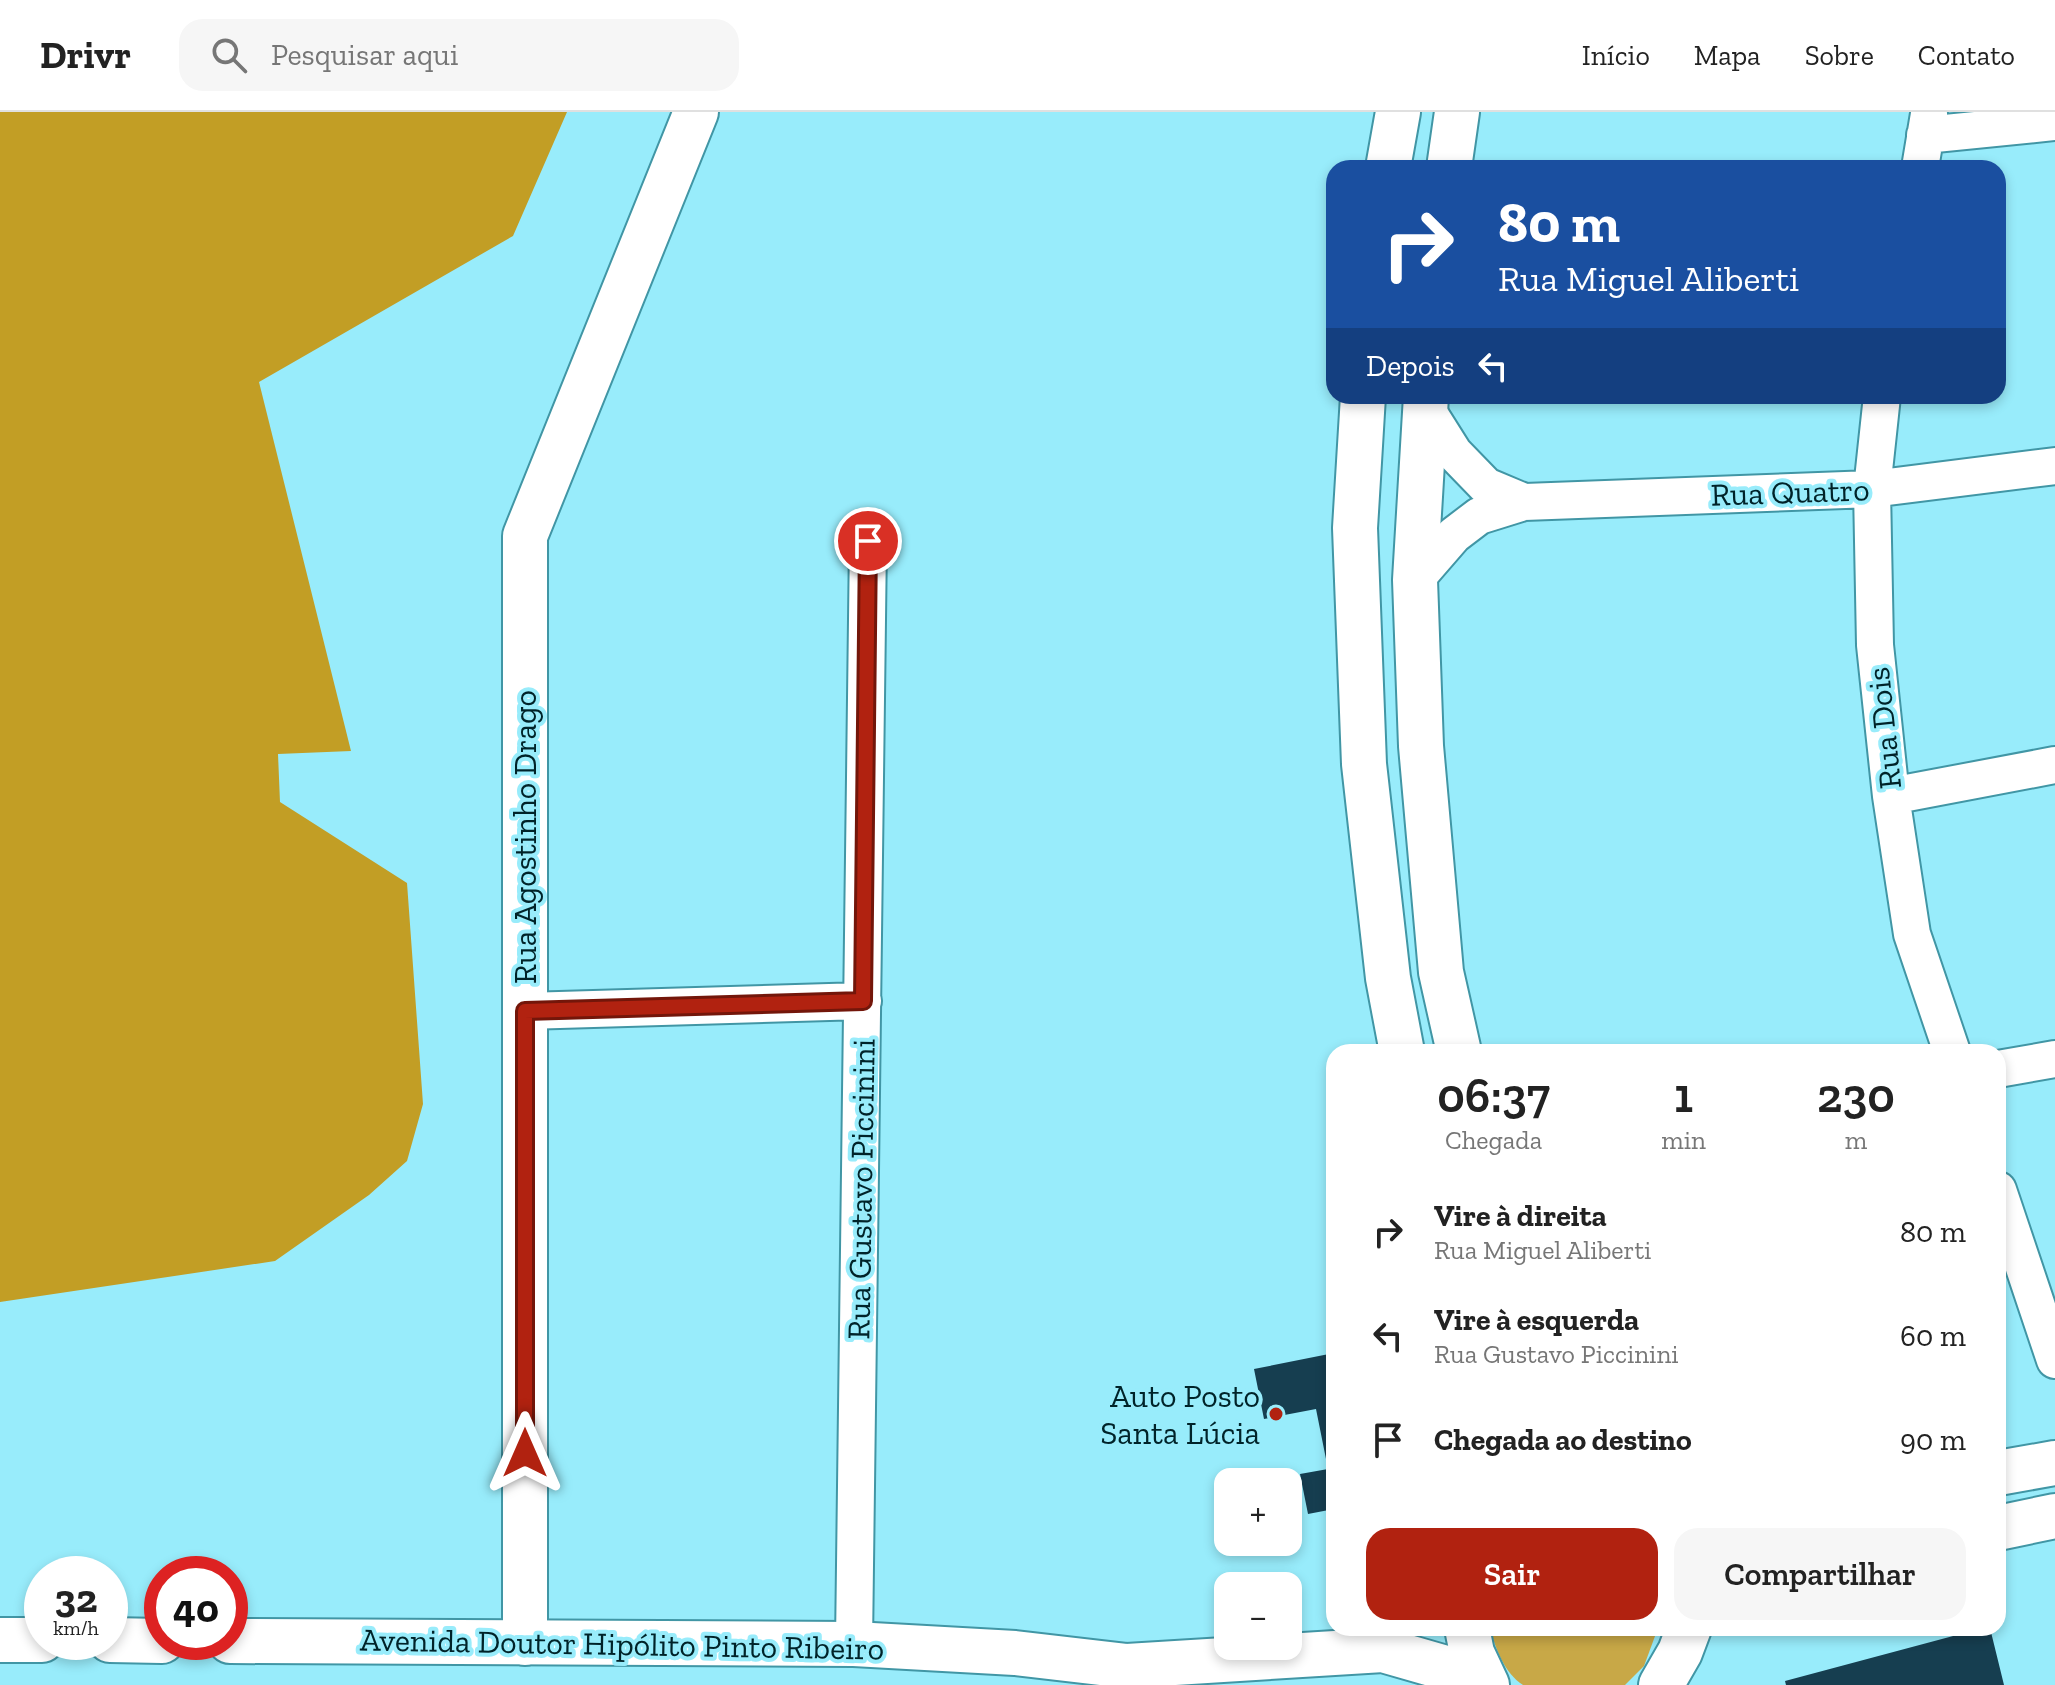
<!DOCTYPE html>
<html lang="pt">
<meta charset="utf-8">
<style>
:root{--surface:#fff;--page:#f6f6f6;--text:#222;--muted:#767676;--line:#e0e0e0;--accent:#b12210}
body{margin:0;font-family:"Zilla Slab",serif;background:var(--page);color:var(--text);height:100vh;display:flex;flex-direction:column;font-size:30px;white-space:nowrap}
*{box-sizing:border-box;margin:0}
p{font-size:26px;color:var(--muted)}
.icon{flex:none;width:44px;height:44px;fill:none;stroke:currentColor;stroke-width:2;stroke-linecap:round;stroke-linejoin:round}
.map{position:relative;flex:1;overflow:hidden}
.drawer{position:absolute;left:1326px;top:932px;width:680px;height:592px;display:flex;flex-direction:column;background:var(--surface);border-radius:24px;box-shadow:0 4px 12px #0003}
.drawer>*{flex:none}
.hud{position:absolute;left:1326px;top:48px;width:680px;height:244px;border-radius:24px;box-shadow:0 4px 12px #0003;background:#1a4fa0;color:#fff;overflow:hidden}
.tools{position:absolute;left:1214px;top:1356px;display:grid;gap:16px}
.tools a{display:grid;place-items:center;width:88px;height:88px;border-radius:16px;background:var(--surface);box-shadow:0 4px 12px #0003;font-size:40px}
.speed{position:absolute;left:24px;top:1444px;display:flex;gap:16px;font-size:40px;font-weight:700;text-align:center}
.speed>*{display:grid;place-content:center;width:104px;height:104px;border-radius:50%;background:var(--surface);box-shadow:0 4px 12px #0003;line-height:1}
.speed small{font-size:20px;font-weight:400}
.speed .limit{border:12px solid #d22;background:#fff;color:#111}
.pin{position:absolute;display:grid;place-items:center;width:68px;height:68px;color:#fff;margin:-34px;border:4px solid #fff;border-radius:50%;box-shadow:0 2px 8px #0007}
.me{position:absolute;width:88px;margin:-44px;rotate:0deg;stroke-linejoin:round;filter:drop-shadow(0 0 6px #0008)}
.turn{display:flex;align-items:center;gap:28px;height:168px;padding:0 40px;font-size:36px}
.turn .icon{width:104px;height:104px;stroke-width:2.5}
.turn b{display:block;font-size:56px;line-height:68px}
.then{display:flex;align-items:center;height:76px;padding:0 40px;background:#0003;gap:16px;font-size:30px}
.eta{display:flex;justify-content:space-evenly;align-items:center;height:136px;text-align:center}
.eta b{font-size:48px;font-weight:600;line-height:56px}
.primary-button{display:flex;gap:16px;margin-top:auto;padding:16px 40px}
.primary-button a{flex:1;height:92px;border-radius:24px;background:var(--accent);color:#fff;font-size:32px;font-weight:600;line-height:92px;text-align:center}
.primary-button a+a{background:var(--page);color:var(--text)}
ul{padding:0;list-style:none}
li{display:flex;align-items:center;gap:24px;height:104px;padding:0 40px}
li div{flex:1}
li b{display:block;font-size:30px}
li em{font-style:normal}
header{display:flex;align-items:center;gap:48px;box-sizing:border-box;height:112px;padding:0 40px;background:var(--surface);border-bottom:2px solid var(--line)}
header strong{font-size:38px}
nav{display:flex;gap:44px;margin-inline-start:auto;font-size:28px}
.search{width:560px;height:72px;background:var(--page);display:flex;align-items:center;gap:20px;box-sizing:border-box;padding:0 28px;border-radius:24px;color:var(--muted);font-size:30px}
.map>svg:first-child{display:block}
</style>
<header>
<strong>Drivr</strong>
<div class="search"><svg class="icon" aria-label="search" viewBox="0 0 24 24"><circle cx="10" cy="10" r="6"/><path d="M15 15l6 6"/></svg>Pesquisar aqui</div>
<nav><a>Início</a><a>Mapa</a><a>Sobre</a><a>Contato</a></nav>
</header>
<div class="map">
<svg width="2055" height="1573" viewBox="0 0 2055 1573">
<rect width="100%" height="100%" fill="#98ecfb"/>
<path fill="#c8a847" d="M 1490,1516 L 1658,1516 L 1644,1554 L 1625,1573 L 1523,1573 C 1505,1562 1495,1536 1490,1516 Z"/>
<path fill="#c29e25" d="M 0,0 L 567,0 L 513,124 L 259,270 L 351,639 L 278,642 L 280,690 L 407,771 L 423,992 L 407,1049 L 369,1083 L 275,1149 L 0,1190 Z"/>
<path fill="#163e50" d="M 1334,1241 L 1334,1397 L 1308,1402 L 1300,1362 L 1328,1357 L 1316,1297 L 1264,1307 L 1254,1257 Z
M 1983,1516 L 1990,1516 L 2004,1573 L 1786,1573 L 1785,1569 Z"/>
<g fill="none" stroke-linecap="round" stroke-linejoin="round">
<g stroke="#4196a5" stroke-width="40">
<path id="minor" d="M 1925,23 L 2055,10
M 1920,56 L 1929,2
M 1882,284 L 1872,377 L 1875,533 L 1891,684 L 1912,822 L 1952,940
M 1425,295 L 1454,341 L 1486,374 L 1524,390
M 1415,468 L 1454,423 L 1479,404 L 1524,390 L 1872,377 L 2055,354
M 1891,684 L 2055,653
M 525,899 L 863,889
M 1998,957 L 2055,947
M 1998,1078 L 2055,1248
M 854,1532 L 868,429"/>
</g>
<g stroke="#4196a5" stroke-width="48">
<path id="tertiary" d="M 525,1531 L 525,424 L 696,0"/>
</g>
<g stroke="#4196a5" stroke-width="48">
<path id="secondary" d="M 1388,56 L 1398,0
M 1449,56 L 1457,0
M 1363,284 L 1355,416 L 1364,652 L 1388,866 L 1402,940
M 1426,284 L 1415,468 L 1421,634 L 1441,860 L 1459,940
M 0,1528 L 42,1528
M 110,1528 L 162,1529
M 230,1529 L 854,1532 L 1015,1541 L 1127,1554 L 1383,1538 L 1442,1555 L 1485,1572"/>
</g>
<g stroke="#4196a5" stroke-width="48">
<path id="trunk" d="M 1998,1361 L 2055,1351
M 1998,1416 L 2055,1404
M 1467,1516 L 1472,1541 L 1487,1573
M 1661,1573 L 1680,1540 L 1689,1516"/>
</g>
<use href="#minor" stroke="#fff" stroke-width="36"/>
<use href="#tertiary" stroke="#fff" stroke-width="44"/>
<use href="#secondary" stroke="#fff" stroke-width="44"/>
<use href="#trunk" stroke="#fff" stroke-width="44"/>
</g>
<g fill="none" stroke-linecap="round" stroke-linejoin="round">
<g stroke="#73160a" stroke-width="20">
<path id="route" d="M 525,1341 L 525,899 L 863,889 L 868,429"/>
</g>
<use href="#route" stroke="#b12210" stroke-width="14"/>
</g>
<circle fill="#b12210" stroke="#98ecfb" stroke-width="3" cx="1276" cy="1302" r="8"/>
<g text-anchor="middle" dominant-baseline="central" stroke-width="8" stroke-linejoin="round" paint-order="stroke">
<g font-size="32" fill="#002329" stroke="#98ecfb">
<text transform="translate(1790 380) rotate(-2)">Rua Quatro</text>
<text transform="translate(1884 616) rotate(-96)">Rua Dois</text>
<text transform="translate(525 725) rotate(-90)">Rua Agostinho Drago</text>
<text transform="translate(861 1077) rotate(-89)">Rua Gustavo Piccinini</text>
<text transform="translate(622 1532) rotate(1)">Avenida Doutor Hipólito Pinto Ribeiro</text>
</g>
<g font-size="32" fill="#002329" stroke="#98ecfb" text-anchor="end">
<text x="1260" y="1284">Auto Posto<tspan x="1260" dy="37">Santa Lúcia</tspan></text>
</g>
</g>
</svg>
<div class="tools">
<a>+</a>
<a>−</a>
</div>
<div class="speed"><div>32<small>km/h</small></div><div class="limit">40</div></div>
<div class="pin" style="left:868px;top:429px;background:#d93025"><svg class="icon" aria-label="arrive" viewBox="0 0 24 24"><path d="M6 21V4h12l-3 4 3 4H6"/></svg></div>
<svg class="me" style="left:525px;top:1341px" viewBox="-20 -20 40 40"><path d="M0-17L14 15 0 8-14 15z" fill="#b12210" stroke="#fff" stroke-width="4"/></svg>
<div class="hud">
<div class="turn"><svg class="icon" aria-label="right" viewBox="0 0 24 24"><path d="M7 20v-9h11M14 6l5 5-5 5"/></svg><div><b>80 m</b>Rua Miguel Aliberti</div></div>
<div class="then">Depois<svg class="icon" aria-label="left" viewBox="0 0 24 24"><path d="M17 20v-9H6M10 6l-5 5 5 5"/></svg></div>
</div>
<section class="drawer">
<div class="eta">
<div><b>06:37</b><p>Chegada</p></div>
<div><b>1</b><p>min</p></div>
<div><b>230</b><p>m</p></div>
</div>
<ul>
<li><svg class="icon" aria-label="right" viewBox="0 0 24 24"><path d="M7 20v-9h11M14 6l5 5-5 5"/></svg><div><b>Vire à direita</b><p>Rua Miguel Aliberti</p></div><em>80 m</em></li>
<li><svg class="icon" aria-label="left" viewBox="0 0 24 24"><path d="M17 20v-9H6M10 6l-5 5 5 5"/></svg><div><b>Vire à esquerda</b><p>Rua Gustavo Piccinini</p></div><em>60 m</em></li>
<li><svg class="icon" aria-label="arrive" viewBox="0 0 24 24"><path d="M6 21V4h12l-3 4 3 4H6"/></svg><div><b>Chegada ao destino</b></div><em>90 m</em></li>
</ul>
<div class="primary-button"><a>Sair</a><a>Compartilhar</a></div>
</section>
</div>
